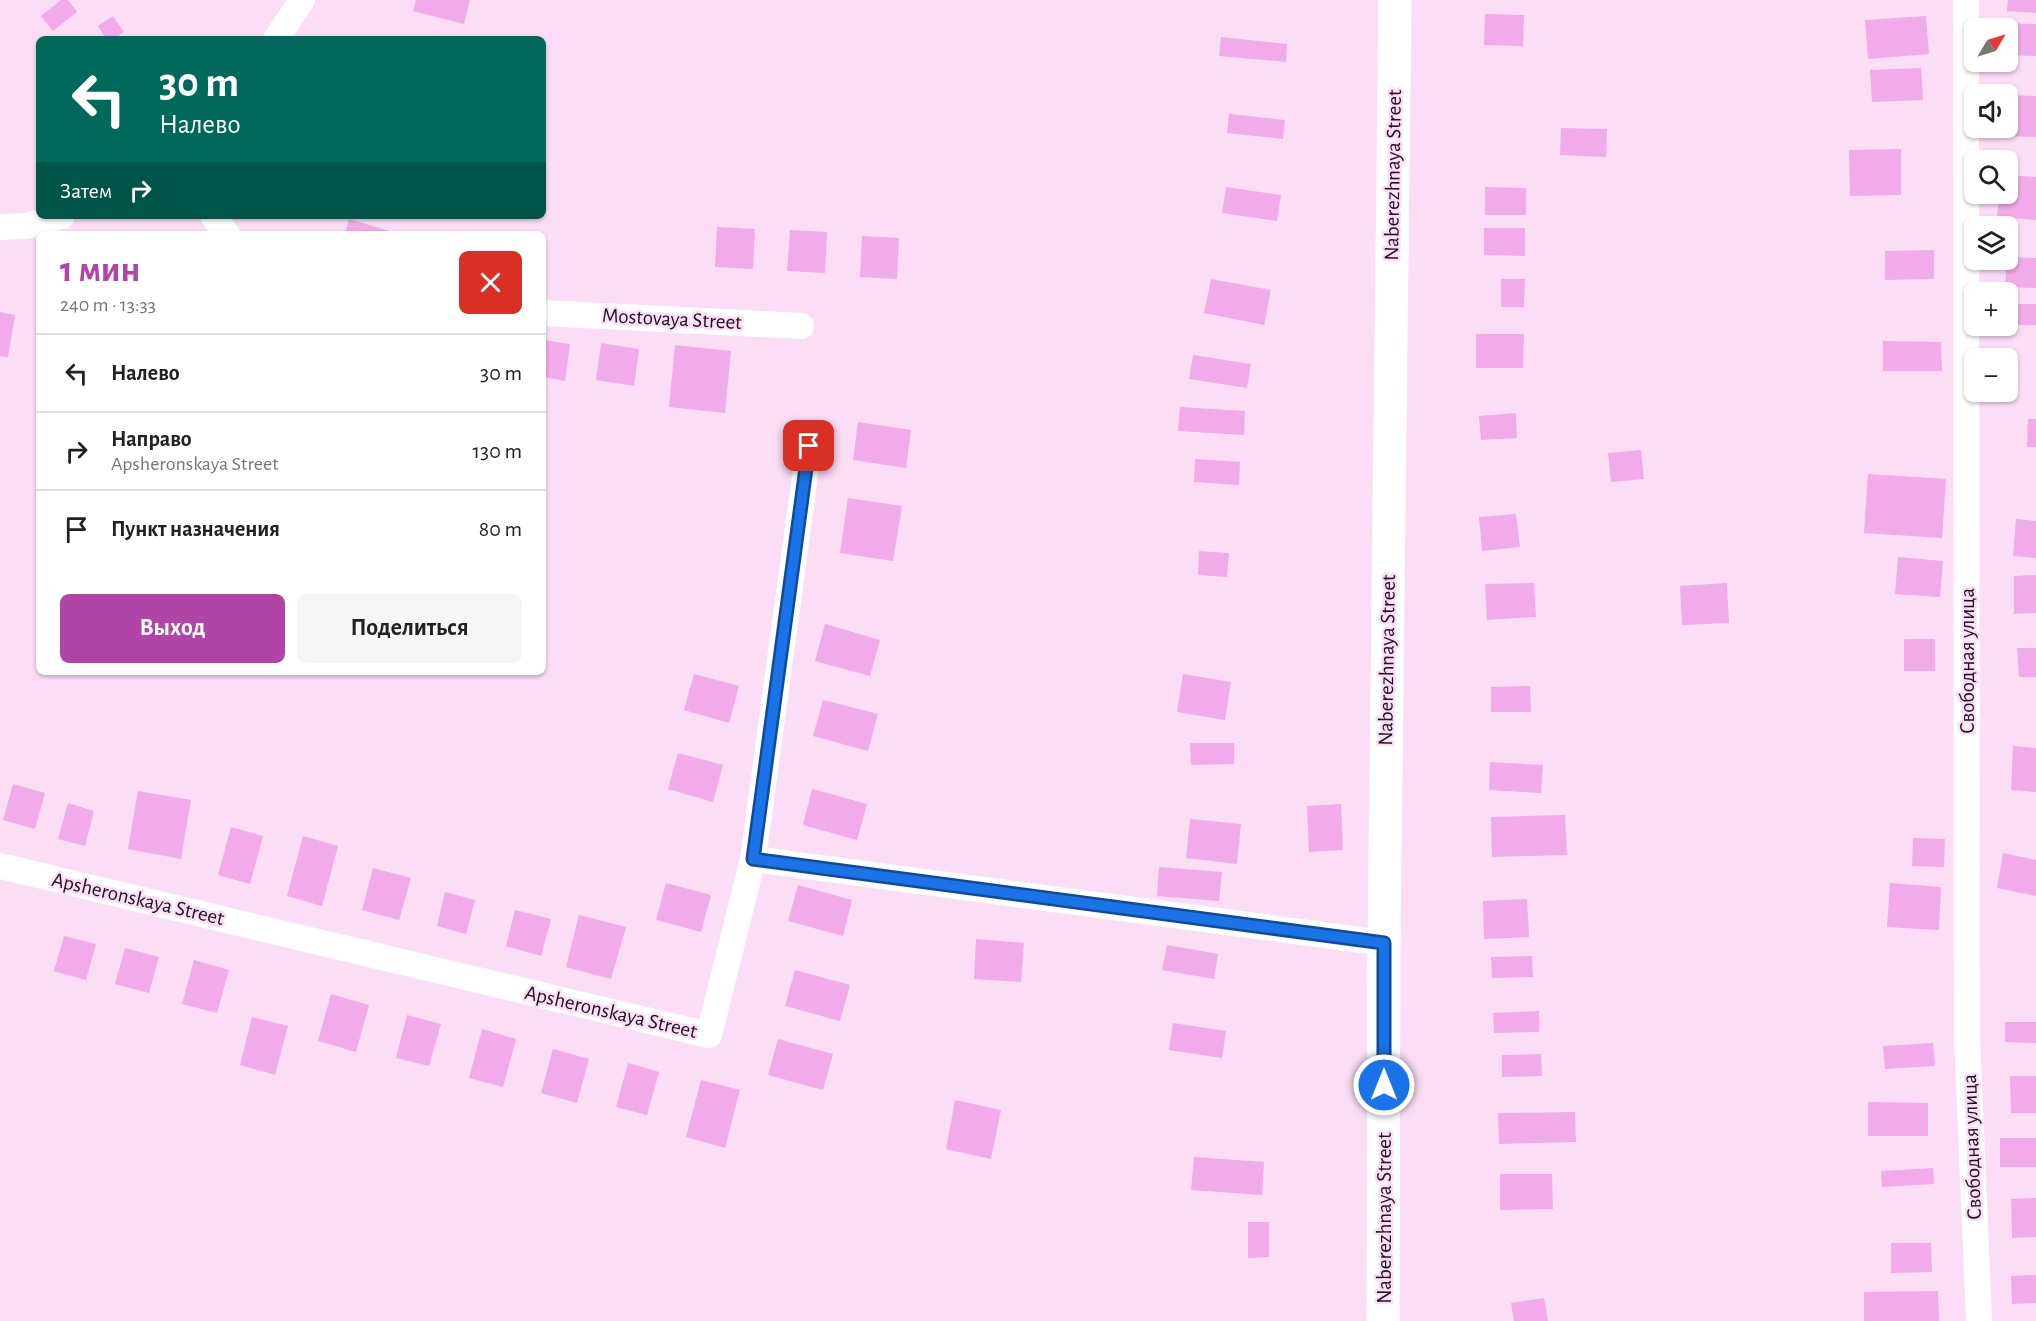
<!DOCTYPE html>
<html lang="ru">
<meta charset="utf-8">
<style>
:root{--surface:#fff;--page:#f6f6f6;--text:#222;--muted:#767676;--line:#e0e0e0;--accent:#b045a6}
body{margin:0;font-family:"Alegreya Sans",sans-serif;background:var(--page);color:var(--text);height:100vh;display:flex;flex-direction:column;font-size:22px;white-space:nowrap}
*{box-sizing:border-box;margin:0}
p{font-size:20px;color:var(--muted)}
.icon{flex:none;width:33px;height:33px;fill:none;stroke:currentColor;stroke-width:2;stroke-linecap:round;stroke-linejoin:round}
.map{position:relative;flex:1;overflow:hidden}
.panel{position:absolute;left:36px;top:231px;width:510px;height:444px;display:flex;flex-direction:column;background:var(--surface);border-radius:9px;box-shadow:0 2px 4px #0004}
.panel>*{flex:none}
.banner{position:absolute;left:36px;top:36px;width:510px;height:183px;border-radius:9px;box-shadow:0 2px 4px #0004;background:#00695c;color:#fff;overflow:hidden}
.needle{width:39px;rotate:52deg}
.fabs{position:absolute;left:1964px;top:18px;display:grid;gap:12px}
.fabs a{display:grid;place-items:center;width:54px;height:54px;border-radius:9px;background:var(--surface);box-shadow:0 2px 4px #0004;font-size:30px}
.pin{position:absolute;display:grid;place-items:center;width:51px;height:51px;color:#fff;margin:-26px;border-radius:12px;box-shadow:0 3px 9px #0006}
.me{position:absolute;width:66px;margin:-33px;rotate:0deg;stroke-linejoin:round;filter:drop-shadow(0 0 4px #0008)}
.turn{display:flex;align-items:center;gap:21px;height:126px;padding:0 24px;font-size:27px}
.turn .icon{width:78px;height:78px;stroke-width:2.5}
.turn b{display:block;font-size:42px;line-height:51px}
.then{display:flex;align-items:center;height:57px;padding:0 24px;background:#0003;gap:12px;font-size:22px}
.round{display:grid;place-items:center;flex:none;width:63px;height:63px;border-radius:9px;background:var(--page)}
.summary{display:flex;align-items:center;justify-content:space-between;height:102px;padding:0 24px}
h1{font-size:36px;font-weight:700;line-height:45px;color:var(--accent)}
.primary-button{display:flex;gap:12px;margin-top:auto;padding:12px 24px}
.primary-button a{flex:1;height:69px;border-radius:9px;background:var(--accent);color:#fff;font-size:24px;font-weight:700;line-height:69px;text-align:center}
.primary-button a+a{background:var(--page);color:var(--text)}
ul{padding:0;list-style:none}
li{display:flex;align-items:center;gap:18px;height:78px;padding:0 24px;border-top:2px solid var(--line)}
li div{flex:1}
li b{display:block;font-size:22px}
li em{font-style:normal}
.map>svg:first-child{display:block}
</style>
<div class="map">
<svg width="2036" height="1321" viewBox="0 0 2036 1321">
<rect width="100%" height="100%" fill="#fbddf6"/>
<path fill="#f1abe8" d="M 61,0 L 68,0 L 77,12 L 53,31 L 41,16 Z
M 416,0 L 470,0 L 464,24 L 413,11 Z
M 2008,0 L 2036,0 L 2036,13 L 2007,11 Z
M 1485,14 L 1524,15 L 1523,46 L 1484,45 Z
M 113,16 L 124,32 L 114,39 L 106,39 L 98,26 Z
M 1926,16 L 1929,54 L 1868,59 L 1865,20 Z
M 1998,23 L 2036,24 L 2036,56 L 2007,55 L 2007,28 L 1998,28 Z
M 1221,37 L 1287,44 L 1286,62 L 1219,56 Z
M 1921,68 L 1923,100 L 1872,102 L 1870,70 Z
M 2007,95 L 2036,96 L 2036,137 L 2006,136 Z
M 1229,114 L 1285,120 L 1283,139 L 1227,133 Z
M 1561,128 L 1607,129 L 1606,157 L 1560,155 Z
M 1901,149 L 1901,195 L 1850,196 L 1849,150 Z
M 2007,175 L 2036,177 L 2036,220 L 1997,217 L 1999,194 L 2007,194 Z
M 1226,187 L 1281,195 L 1277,221 L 1222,213 Z
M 1485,187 L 1526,188 L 1526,215 L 1485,215 Z
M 349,219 L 396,233 L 396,234 L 345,234 Z
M 717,227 L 755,229 L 753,269 L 715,267 Z
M 1484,228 L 1525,228 L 1525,256 L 1484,255 Z
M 790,230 L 827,232 L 825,273 L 787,271 Z
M 862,236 L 899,238 L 897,279 L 860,277 Z
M 1934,250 L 1934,279 L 1885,280 L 1885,251 Z
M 2007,257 L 2036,258 L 2036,288 L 2005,287 Z
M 1211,279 L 1271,290 L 1264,325 L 1204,313 Z
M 1501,279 L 1525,279 L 1524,307 L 1501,307 Z
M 2008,304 L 2036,304 L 2036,325 L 2008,325 Z
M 0,312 L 15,315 L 8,357 L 0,356 Z
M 1476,334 L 1524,334 L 1523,368 L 1476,368 Z
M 543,340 L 570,344 L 565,381 L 543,377 Z
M 1883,341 L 1941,342 L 1942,371 L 1883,371 Z
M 601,343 L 639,349 L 634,386 L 596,380 Z
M 675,345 L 731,351 L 725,413 L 669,407 Z
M 1193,355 L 1251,364 L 1247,388 L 1189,379 Z
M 1180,407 L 1245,411 L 1244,435 L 1178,431 Z
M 1516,413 L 1517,438 L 1481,440 L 1479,416 Z
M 2028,419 L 2036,419 L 2036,447 L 2027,447 Z
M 858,422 L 911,430 L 906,468 L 853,460 Z
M 1641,450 L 1644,479 L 1611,482 L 1608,453 Z
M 1195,459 L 1240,462 L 1239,485 L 1194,482 Z
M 1868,474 L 1946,479 L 1942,538 L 1864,533 Z
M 848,498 L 902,506 L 893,561 L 840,553 Z
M 1516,514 L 1520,547 L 1482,551 L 1479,517 Z
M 2016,519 L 2036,521 L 2036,558 L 2013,556 Z
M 1199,551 L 1229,553 L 1227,577 L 1198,575 Z
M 1898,557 L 1943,561 L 1940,597 L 1895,594 Z
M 2036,575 L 2036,613 L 2014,614 L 2014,576 Z
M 1534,583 L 1536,617 L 1487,620 L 1485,584 Z
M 1727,583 L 1729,623 L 1682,625 L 1680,586 Z
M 825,624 L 880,640 L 870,676 L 815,661 Z
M 1904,639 L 1935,639 L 1935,671 L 1904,671 Z
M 2017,648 L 2036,648 L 2036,677 L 2019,677 Z
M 694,674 L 739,686 L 729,723 L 684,710 Z
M 1183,674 L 1231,682 L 1225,720 L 1177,712 Z
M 1530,686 L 1531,712 L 1491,712 L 1491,687 Z
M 823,700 L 878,714 L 868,751 L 813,736 Z
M 1190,743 L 1234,743 L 1234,764 L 1191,765 Z
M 2013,746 L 2036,748 L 2036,792 L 2011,790 Z
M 678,753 L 723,765 L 713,802 L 668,789 Z
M 1490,762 L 1543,765 L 1541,793 L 1489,790 Z
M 13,784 L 45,793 L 35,829 L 3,820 Z
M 812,789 L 867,804 L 857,840 L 803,825 Z
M 138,791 L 191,800 L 181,859 L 128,849 Z
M 68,803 L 94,811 L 85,846 L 58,839 Z
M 1341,804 L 1343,850 L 1309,852 L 1307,806 Z
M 1565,815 L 1567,855 L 1492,857 L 1491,817 Z
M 1190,819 L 1241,824 L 1237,864 L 1186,858 Z
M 231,827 L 263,836 L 250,884 L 218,875 Z
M 303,836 L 338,846 L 322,906 L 287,896 Z
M 1913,838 L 1945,839 L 1944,867 L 1912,866 Z
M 2003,853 L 2036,860 L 2036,896 L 1997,888 Z
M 1159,867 L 1222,872 L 1219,901 L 1157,896 Z
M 373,868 L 411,878 L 399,920 L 362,910 Z
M 666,883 L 711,895 L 701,932 L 656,920 Z
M 1890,883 L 1941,887 L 1939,930 L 1887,927 Z
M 798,885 L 852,900 L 843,936 L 788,921 Z
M 445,892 L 475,900 L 466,934 L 437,926 Z
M 1527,899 L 1529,937 L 1484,939 L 1483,901 Z
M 515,910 L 551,919 L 541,956 L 506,946 Z
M 579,915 L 626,927 L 611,979 L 566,967 Z
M 64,936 L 96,944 L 86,980 L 54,971 Z
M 976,939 L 1024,943 L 1021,982 L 974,979 Z
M 1167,945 L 1218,954 L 1214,979 L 1162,970 Z
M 125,948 L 159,957 L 149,993 L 115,984 Z
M 1532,956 L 1533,977 L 1492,978 L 1491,957 Z
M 194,960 L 229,970 L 217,1013 L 182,1004 Z
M 795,970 L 850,985 L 840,1021 L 785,1006 Z
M 331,994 L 369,1005 L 356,1052 L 318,1041 Z
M 1539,1011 L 1539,1032 L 1494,1033 L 1493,1013 Z
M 407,1015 L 441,1024 L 429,1066 L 396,1058 Z
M 252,1017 L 288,1026 L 275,1075 L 240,1065 Z
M 2005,1022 L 2036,1022 L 2036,1043 L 2005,1042 Z
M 1173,1023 L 1226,1031 L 1222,1058 L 1169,1050 Z
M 482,1029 L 516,1039 L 503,1087 L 469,1078 Z
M 778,1039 L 833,1054 L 823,1090 L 768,1075 Z
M 1933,1043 L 1935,1066 L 1885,1069 L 1883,1046 Z
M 553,1049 L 589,1059 L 577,1103 L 541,1093 Z
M 1541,1054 L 1542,1076 L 1502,1077 L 1502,1055 Z
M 628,1063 L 659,1072 L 647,1115 L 616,1107 Z
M 2010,1076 L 2036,1076 L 2036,1113 L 2011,1113 Z
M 701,1080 L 740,1090 L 725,1148 L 686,1137 Z
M 955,1100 L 1001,1110 L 991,1159 L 946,1149 Z
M 1868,1102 L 1928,1103 L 1928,1136 L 1868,1136 Z
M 1575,1112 L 1576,1142 L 1499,1144 L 1498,1113 Z
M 2000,1138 L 2036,1138 L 2036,1167 L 2000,1167 Z
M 1194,1157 L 1264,1162 L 1262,1195 L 1191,1190 Z
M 1933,1168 L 1934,1184 L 1882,1187 L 1881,1171 Z
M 1500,1174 L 1552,1174 L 1553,1209 L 1500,1210 Z
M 2036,1198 L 2036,1237 L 2012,1238 L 2011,1199 Z
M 1248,1222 L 1269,1222 L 1269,1257 L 1248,1258 Z
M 1891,1243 L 1931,1243 L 1932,1272 L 1891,1273 Z
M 2036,1275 L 2036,1303 L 2012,1304 L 2011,1276 Z
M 1938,1291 L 1939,1321 L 1864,1321 L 1864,1292 Z
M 1544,1298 L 1548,1321 L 1514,1321 L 1511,1303 Z"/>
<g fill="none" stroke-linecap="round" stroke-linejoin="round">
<path stroke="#fff" stroke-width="26" d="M 1966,0 L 1967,1036 L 1979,1321
M 276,39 L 302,0
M 213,216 L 227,234
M 0,227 L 26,226 L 62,216
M 543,313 L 801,326
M 753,859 L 1384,943
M 0,866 L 709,1035 L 753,859 L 809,446"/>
<path stroke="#fff" stroke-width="33" d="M 1383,1321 L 1384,943 L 1395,0"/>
</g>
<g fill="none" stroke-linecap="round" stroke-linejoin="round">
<g stroke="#114b97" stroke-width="15">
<path id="route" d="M 809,446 L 753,859 L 1384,943 L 1384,1085"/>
</g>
<use href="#route" stroke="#1a73e8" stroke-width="10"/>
</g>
<g text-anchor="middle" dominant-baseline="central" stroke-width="5" stroke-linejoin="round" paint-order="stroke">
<g font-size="21" fill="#1d131b" stroke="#fbddf6">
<text transform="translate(1393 175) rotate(-89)">Naberezhnaya Street</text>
<text transform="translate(672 319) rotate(3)">Mostovaya Street</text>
<text transform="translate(1387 660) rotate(-89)">Naberezhnaya Street</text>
<text transform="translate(1967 661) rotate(-90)">Свободная улица</text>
<text transform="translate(138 899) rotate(13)">Apsheronskaya Street</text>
<text transform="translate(611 1012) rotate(13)">Apsheronskaya Street</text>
<text transform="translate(1972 1147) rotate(-92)">Свободная улица</text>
<text transform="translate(1384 1218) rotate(-90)">Naberezhnaya Street</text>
</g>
</g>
</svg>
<div class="fabs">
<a><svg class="needle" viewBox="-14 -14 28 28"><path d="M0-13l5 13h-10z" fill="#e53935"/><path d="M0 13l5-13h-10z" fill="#767676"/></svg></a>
<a><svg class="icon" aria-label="sound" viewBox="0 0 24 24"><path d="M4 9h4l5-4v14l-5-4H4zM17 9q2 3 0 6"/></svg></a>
<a><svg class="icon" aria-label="search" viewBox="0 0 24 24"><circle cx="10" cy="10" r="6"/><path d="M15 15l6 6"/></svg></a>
<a><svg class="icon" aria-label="layers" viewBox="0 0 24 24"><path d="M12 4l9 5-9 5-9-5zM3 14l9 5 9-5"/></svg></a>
<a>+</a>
<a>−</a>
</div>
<div class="pin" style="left:809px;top:446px;background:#d93025"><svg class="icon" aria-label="arrive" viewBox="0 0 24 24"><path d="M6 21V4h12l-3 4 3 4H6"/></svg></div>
<svg class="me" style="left:1384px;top:1085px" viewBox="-20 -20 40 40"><circle r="17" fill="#1a73e8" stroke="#fff" stroke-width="3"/><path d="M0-11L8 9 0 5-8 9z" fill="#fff"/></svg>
<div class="banner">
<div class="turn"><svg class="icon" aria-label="left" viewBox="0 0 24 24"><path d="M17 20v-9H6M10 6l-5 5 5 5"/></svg><div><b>30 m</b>Налево</div></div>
<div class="then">Затем<svg class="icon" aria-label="right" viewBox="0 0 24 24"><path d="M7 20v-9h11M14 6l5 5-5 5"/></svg></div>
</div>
<section class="panel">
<div class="summary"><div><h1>1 мин</h1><p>240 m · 13:33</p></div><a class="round" style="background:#d93025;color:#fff"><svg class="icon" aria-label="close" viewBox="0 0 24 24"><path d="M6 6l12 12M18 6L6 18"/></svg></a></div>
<ul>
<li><svg class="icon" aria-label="left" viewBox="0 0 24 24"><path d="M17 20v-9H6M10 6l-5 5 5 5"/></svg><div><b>Налево</b></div><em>30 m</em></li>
<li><svg class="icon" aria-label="right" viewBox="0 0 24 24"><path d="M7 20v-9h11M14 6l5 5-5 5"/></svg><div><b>Направо</b><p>Apsheronskaya Street</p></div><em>130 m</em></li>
<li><svg class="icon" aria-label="arrive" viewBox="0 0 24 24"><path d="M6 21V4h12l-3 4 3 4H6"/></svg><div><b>Пункт назначения</b></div><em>80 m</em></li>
</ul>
<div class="primary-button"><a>Выход</a><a>Поделиться</a></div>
</section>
</div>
